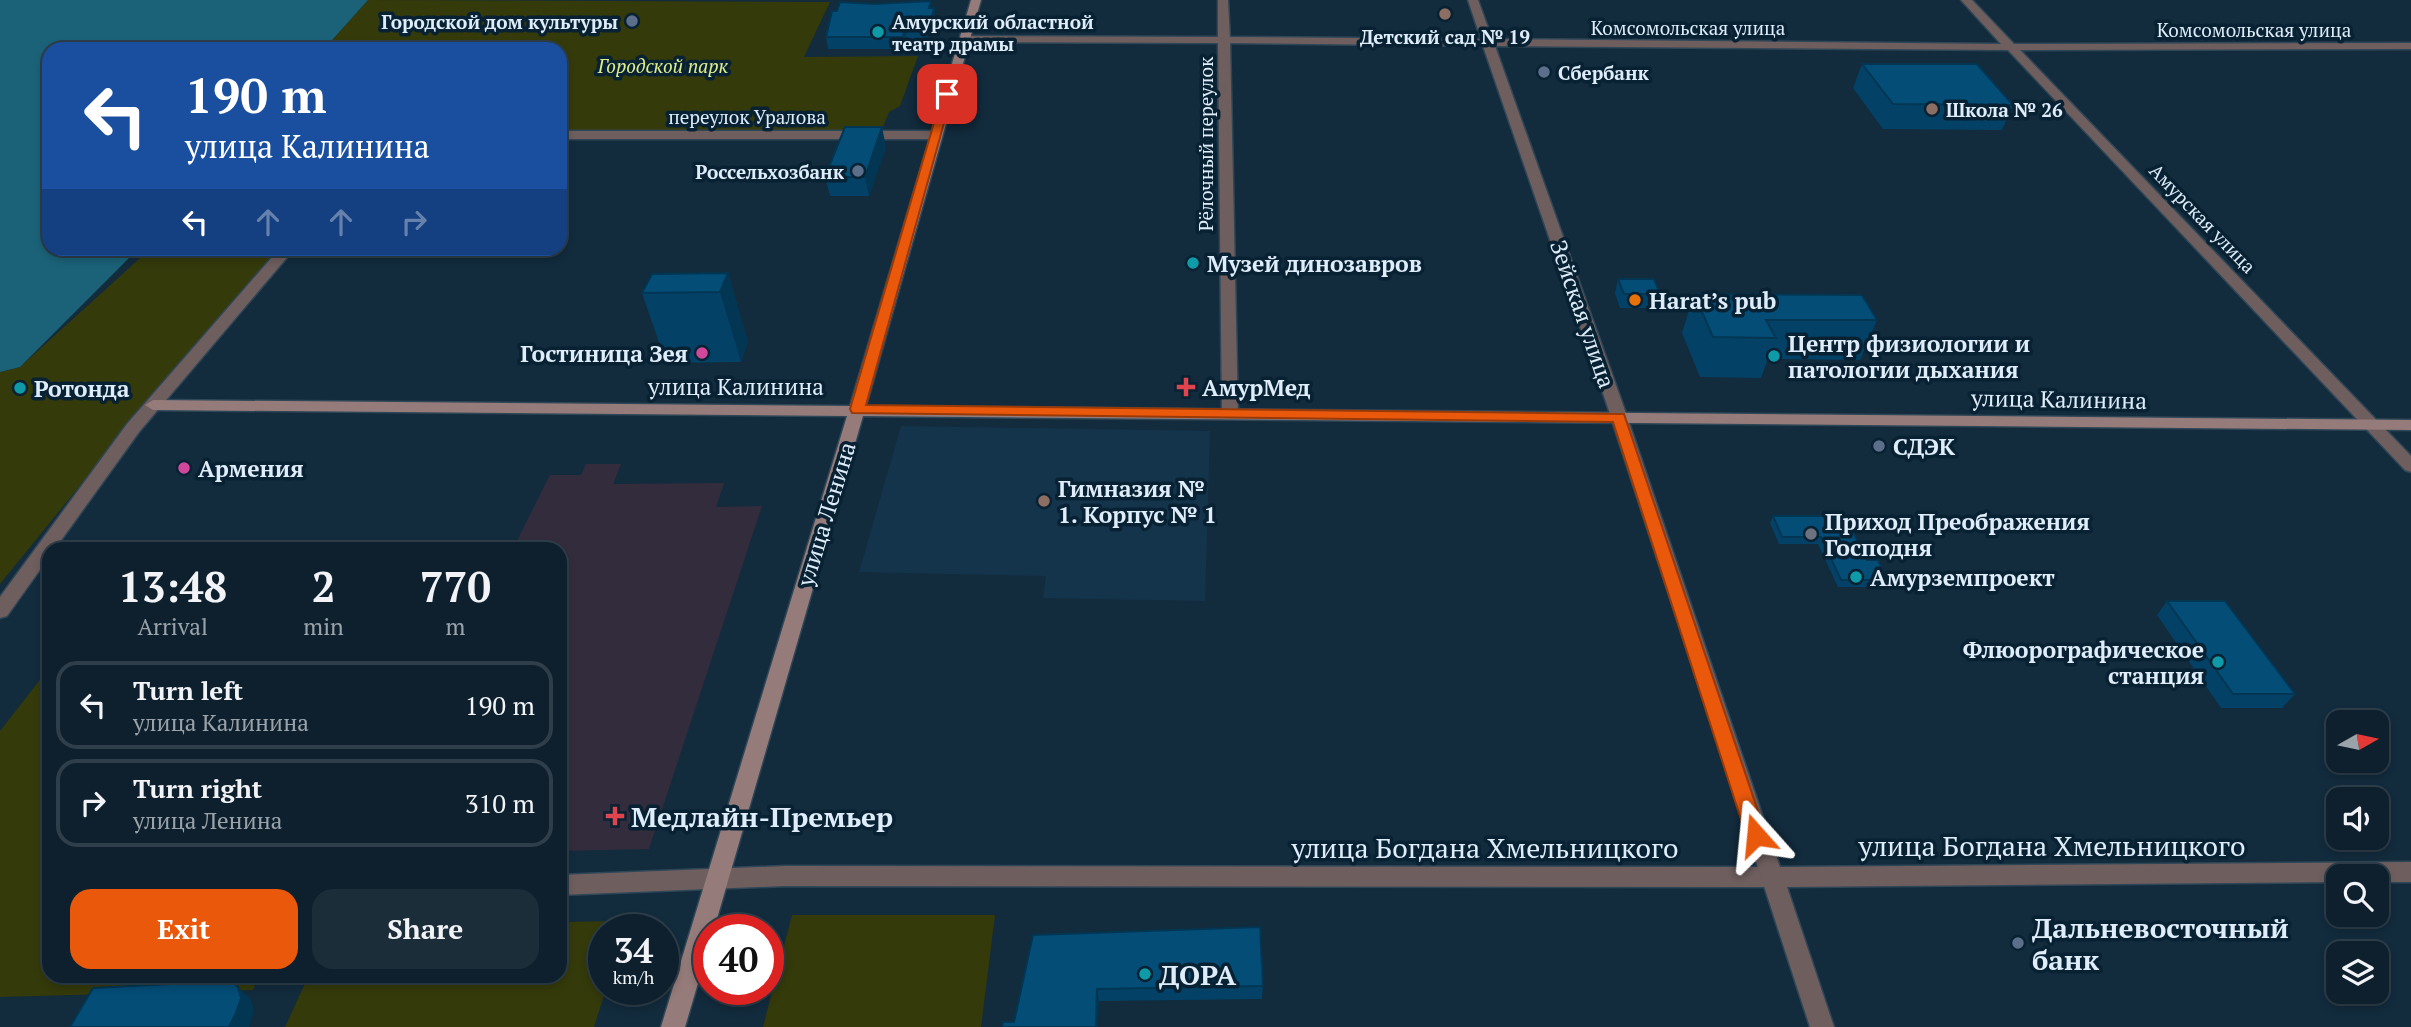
<!DOCTYPE html>
<meta charset="utf-8">
<style>
:root{--surface:#0e202e;--page:#1c2d3a;--text:#f1f3f6;--muted:#9ba3aa;--line:#2e3e4a;--accent:#ea580c}
body{margin:0;font-family:"PT Serif",serif;background:var(--page);color:var(--text);height:100vh;display:flex;flex-direction:column;font-size:26px;white-space:nowrap}
*{box-sizing:border-box;margin:0}
p{font-size:23px;color:var(--muted)}
.icon{flex:none;width:38px;height:38px;fill:none;stroke:currentColor;stroke-width:2;stroke-linecap:round;stroke-linejoin:round}
.map{position:relative;flex:1;overflow:hidden}
.panel{position:absolute;left:42px;top:542px;width:525px;height:441px;display:flex;flex-direction:column;background:var(--surface);border-radius:21px;box-shadow:0 4px 10px #0003,0 0 0 2px var(--line)}
.panel>*{flex:none}
.top-card{position:absolute;left:42px;top:42px;width:525px;height:214px;border-radius:21px;box-shadow:0 4px 10px #0003,0 0 0 2px var(--line);background:#1a4fa0;color:#fff;overflow:hidden}
.needle{width:46px;rotate:81deg}
.controls{position:absolute;left:2326px;top:710px;display:grid;gap:14px}
.controls a{display:grid;place-items:center;width:63px;height:63px;border-radius:14px;background:var(--surface);box-shadow:0 4px 10px #0003,0 0 0 2px var(--line);font-size:35px}
.speed{position:absolute;left:588px;top:914px;display:flex;gap:14px;font-size:35px;font-weight:700;text-align:center}
.speed>*{display:grid;place-content:center;width:91px;height:91px;border-radius:50%;background:var(--surface);box-shadow:0 4px 10px #0003,0 0 0 2px var(--line);line-height:1}
.speed small{font-size:18px;font-weight:400}
.speed .limit{border:10px solid #d22;background:#fff;color:#111}
.pin{position:absolute;display:grid;place-items:center;width:60px;height:60px;color:#fff;margin:-30px;border-radius:14px;box-shadow:0 4px 10px #0006}
.me{position:absolute;width:77px;margin:-38px;rotate:342deg;stroke-linejoin:round;filter:drop-shadow(0 0 5px #0008)}
.turn{display:flex;align-items:center;gap:24px;height:147px;padding:0 28px;font-size:32px}
.turn .icon{width:91px;height:91px;stroke-width:2.5}
.turn b{display:block;font-size:49px;line-height:60px}
.lanes{display:flex;align-items:center;height:66px;padding:0 28px;background:#0003;justify-content:center;gap:35px;direction:ltr}
.lanes .off{opacity:.35}
.eta{display:flex;justify-content:space-evenly;align-items:center;height:119px;text-align:center}
.eta b{font-size:42px;font-weight:700;line-height:49px}
.primary-button{display:flex;gap:14px;margin-top:auto;padding:14px 28px}
.primary-button a{flex:1;height:80px;border-radius:21px;background:var(--accent);color:#fff;font-size:28px;font-weight:700;line-height:80px;text-align:center}
.primary-button a+a{background:var(--page);color:var(--text)}
ul{padding:0;list-style:none}
li{display:flex;align-items:center;gap:21px;height:88px;margin:0 14px 10px;padding:0 14px;border:4px solid var(--line);border-radius:21px}
li div{flex:1}
li b{display:block;font-size:26px}
li em{font-style:normal}
.map>svg:first-child{display:block}
</style>
<div class="map">
<svg width="2411" height="1027" viewBox="0 0 2411 1027">
<rect width="100%" height="100%" fill="#122b3d"/>
<path fill="#332c3c" d="M 586,464 L 621,464 L 613,484 L 724,483 L 716,507 L 762,506 L 649,849 L 560,851 L 560,550 L 513,549 L 550,475 L 581,475 Z"/>
<path fill="#14344c" d="M 901,426 L 1210,431 L 1205,601 L 1043,598 L 1046,576 L 859,572 Z"/>
<path fill="#343a0a" d="M 368,0 L 830,2 L 804,57 L 918,56 L 900,106 L 889,112 L 882,130 L 560,130 L 560,49 L 324,49 Z
M 150,249 L 281,249 L 135,418 L 0,584 L 0,372 L 20,367 Z
M 49,668 L 49,976 L 292,977 L 288,984 L 255,985 L 253,990 L 0,997 L 0,731 Z
M 792,915 L 995,915 L 981,1027 L 763,1027 Z
M 618,921 L 618,929 L 604,929 L 604,989 L 606,989 L 594,1027 L 285,1027 L 308,977 L 560,976 L 560,922 Z"/>
<path fill="#1b6278" d="M 0,0 L 368,0 L 324,49 L 49,49 L 49,248 L 138,249 L 20,367 L 0,372 Z"/>
<g fill="none" stroke-linecap="round" stroke-linejoin="round">
<g stroke="#2f4657" stroke-width="3">
<path id="minor" d="M 1218,0 L 1228,0 L 1230,40 L 1238,414 L 1230,419 L 1222,414 L 1218,43 L 964,42 L 958,39 L 964,36 L 1218,37 Z
M 560,131 L 935,131 L 941,135 L 935,139 L 560,139 Z
M 280,248 L 295,248 L 139,432 L 54,550 L 49,550 L 49,557 L 7,616 L 0,618 L 0,597 L 127,424 Z
M 785,866 L 1770,867 L 1778,870 L 1781,877 L 1778,884 L 1770,887 L 785,886 L 560,895 L 560,875 Z"/>
</g>
<g stroke="#2f4657" stroke-width="3">
<path id="tertiary" d="M 1468,0 L 1478,0 L 1492,39 L 2001,44 L 1961,0 L 1972,0 L 2014,44 L 2411,43 L 2411,49 L 2020,50 L 2411,456 L 2411,472 L 2405,470 L 2008,50 L 1495,46 L 1622,402 L 1780,867 L 2411,862 L 2411,882 L 2376,882 L 2376,877 L 2338,877 L 2338,882 L 1787,887 L 1834,1027 L 1810,1027 L 1606,402 L 1483,46 L 1224,43 L 1218,40 L 1224,37 L 1481,39 Z"/>
</g>
<g stroke="#2f4657" stroke-width="3">
<path id="secondary" d="M 971,0 L 981,0 L 866,406 L 2411,420 L 2411,430 L 863,416 L 714,929 L 709,929 L 709,946 L 685,1027 L 661,1027 L 847,416 L 153,410 L 145,405 L 153,400 L 850,406 Z"/>
</g>
<use href="#minor" fill="#6e5e5e" fill-rule="evenodd"/>
<use href="#tertiary" fill="#6e5e5e" fill-rule="evenodd"/>
<use href="#secondary" fill="#957c7b" fill-rule="evenodd"/>
</g>
<path fill="#034266" d="M 934,8 L 936,20 L 933,34 L 928,35 L 927,40 L 907,40 L 905,49 L 828,49 L 826,37 L 837,11 Z
M 1862,64 L 2013,105 L 2002,130 L 1883,129 L 1853,88 Z
M 886,147 L 869,196 L 830,196 L 825,177 Z
M 728,273 L 748,342 L 741,362 L 666,363 L 642,293 Z
M 1618,279 L 1660,294 L 1656,308 L 1620,308 L 1615,293 Z
M 1694,294 L 1877,320 L 1860,360 L 1768,359 L 1761,378 L 1700,377 L 1682,333 Z
M 1773,516 L 1845,516 L 1867,560 L 1887,580 L 1884,587 L 1838,587 L 1818,544 L 1779,544 L 1770,523 Z
M 2167,601 L 2295,694 L 2282,708 L 2221,708 L 2157,615 Z
M 1033,935 L 1263,986 L 1262,999 L 1099,1001 L 1014,1022 Z"/>
<path fill="#023653" d="M 934,8 L 936,20 L 933,34 L 931,22 Z
M 926,23 L 928,35 L 927,40 L 925,28 Z
M 905,28 L 907,40 L 905,49 L 903,37 Z
M 882,127 L 886,147 L 869,196 L 865,177 Z
M 728,273 L 748,342 L 741,362 L 720,292 Z
M 238,987 L 251,999 L 254,1011 L 249,1027 L 229,1027 Z
M 1097,989 L 1099,1001 L 1098,1027 L 1096,1027 Z"/>
<path fill="#034d77" stroke="#023653" stroke-width="2" d="M 931,1 L 929,8 L 934,8 L 931,22 L 926,23 L 925,28 L 905,28 L 903,37 L 826,37 L 832,11 L 837,11 L 840,2 L 874,4 Z
M 1862,64 L 1977,64 L 2013,105 L 1893,104 Z
M 845,127 L 882,127 L 865,177 L 825,177 Z
M 728,273 L 720,292 L 642,293 L 652,274 Z
M 1618,279 L 1654,279 L 1660,294 L 1624,294 Z
M 1694,294 L 1862,295 L 1877,320 L 1766,320 L 1776,338 L 1713,337 Z
M 1773,516 L 1845,516 L 1867,560 L 1878,560 L 1887,580 L 1841,580 L 1821,537 L 1782,537 Z
M 2167,601 L 2225,601 L 2295,694 L 2233,694 Z
M 1260,927 L 1263,986 L 1097,989 L 1096,1027 L 1002,1027 L 1003,1022 L 1014,1022 L 1033,935 Z
M 231,981 L 238,987 L 241,998 L 236,1013 L 229,1027 L 70,1027 L 93,988 Z"/>
<path fill="#ea580c" stroke="#983908" stroke-width="2" d="M 943,92 L 952,94 L 866,405 L 1624,414 L 1766,835 L 1763,841 L 1756,843 L 1749,841 L 1746,835 L 1613,422 L 852,413 L 850,409 Z"/>
<g fill="#8d6e63" stroke="#082133" stroke-width="2.5">
<circle cx="1445" cy="14" r="7"/>
<circle cx="1932" cy="109" r="7"/>
<circle cx="1044" cy="501" r="7"/>
</g>
<g fill="#5c6f8a" stroke="#082133" stroke-width="2.5">
<circle cx="632" cy="21" r="7"/>
<circle cx="1544" cy="72" r="7"/>
<circle cx="858" cy="171" r="7"/>
<circle cx="1879" cy="446" r="7"/>
<circle cx="2018" cy="943" r="7"/>
</g>
<g fill="#0f9aa8" stroke="#082133" stroke-width="2.5">
<circle cx="878" cy="32" r="7"/>
<circle cx="1193" cy="263" r="7"/>
<circle cx="1774" cy="356" r="7"/>
<circle cx="20" cy="388" r="7"/>
<circle cx="1856" cy="577" r="7"/>
<circle cx="2218" cy="662" r="7"/>
<circle cx="1145" cy="974" r="7"/>
</g>
<circle fill="#e8710a" stroke="#082133" stroke-width="2.5" cx="1635" cy="300" r="7"/>
<g fill="#d1479c" stroke="#082133" stroke-width="2.5">
<circle cx="702" cy="353" r="7"/>
<circle cx="184" cy="468" r="7"/>
</g>
<g fill="#e0444e" stroke="#082133" stroke-width="2.5">
<path d="M1182.5 376.5h7v7h7v7h-7v7h-7v-7h-7v-7h7z"/>
<path d="M611.5 805.5h7v7h7v7h-7v7h-7v-7h-7v-7h7z"/>
</g>
<circle fill="#6b7280" stroke="#082133" stroke-width="2.5" cx="1811" cy="534" r="7"/>
<g text-anchor="middle" dominant-baseline="central" stroke-width="7" stroke-linejoin="round" paint-order="stroke">
<g font-size="19" font-weight="bold" fill="#deedf9" stroke="#082133" text-anchor="start">
<text x="618" y="21" text-anchor="end">Городской дом культуры</text>
<text x="892" y="21">Амурский областной<tspan x="892" dy="22">театр драмы</tspan></text>
<text x="1445" y="36" text-anchor="middle">Детский сад № 19</text>
<text x="1558" y="72">Сбербанк</text>
<text x="1946" y="109">Школа № 26</text>
<text x="844" y="171" text-anchor="end">Россельхозбанк</text>
</g>
<g font-size="19" fill="#deedf9" stroke="#082133">
<text x="1688" y="27">Комсомольская улица</text>
<text x="2254" y="29">Комсомольская улица</text>
<text x="747" y="116">переулок Уралова</text>
<text transform="translate(1205 144) rotate(-90)">Рёлочный переулок</text>
<text transform="translate(2203 218) rotate(46)">Амурская улица</text>
</g>
<g font-size="19" font-style="italic" fill="#dfee8a" stroke="#082133">
<text x="663" y="65">Городской парк</text>
</g>
<g font-size="23" font-weight="bold" fill="#deedf9" stroke="#082133" text-anchor="start">
<text x="1207" y="263">Музей динозавров</text>
<text x="1649" y="300">Harat’s pub</text>
<text x="1788" y="343">Центр физиологии и<tspan x="1788" dy="26">патологии дыхания</tspan></text>
<text x="688" y="353" text-anchor="end">Гостиница Зея</text>
<text x="1202" y="387">АмурМед</text>
<text x="34" y="388">Ротонда</text>
<text x="1893" y="446">СДЭК</text>
<text x="198" y="468">Армения</text>
<text x="1058" y="488">Гимназия №<tspan x="1058" dy="26">1. Корпус № 1</tspan></text>
<text x="1825" y="521">Приход Преображения<tspan x="1825" dy="26">Господня</tspan></text>
<text x="1870" y="577">Амурземпроект</text>
<text x="2204" y="649" text-anchor="end">Флюорографическое<tspan x="2204" dy="26">станция</tspan></text>
</g>
<g font-size="23" fill="#deedf9" stroke="#082133">
<text transform="translate(1583 314) rotate(71)">Зейская улица</text>
<text x="736" y="386">улица Калинина</text>
<text transform="translate(2059 399) rotate(1)">улица Калинина</text>
<text transform="translate(826 514) rotate(-73)">улица Ленина</text>
</g>
<g font-size="28" font-weight="bold" fill="#deedf9" stroke="#082133" text-anchor="start">
<text x="631" y="816">Медлайн-Премьер</text>
<text x="2032" y="927">Дальневосточный<tspan x="2032" dy="32">банк</tspan></text>
<text x="1159" y="974">ДОРА</text>
</g>
<g font-size="28" fill="#deedf9" stroke="#082133">
<text x="2052" y="845">улица Богдана Хмельницкого</text>
<text x="1485" y="847">улица Богдана Хмельницкого</text>
</g>
</g>
</svg>
<div class="controls">
<a><svg class="needle" viewBox="-14 -14 28 28"><path d="M0-13l5 13h-10z" fill="#e53935"/><path d="M0 13l5-13h-10z" fill="#9ba3aa"/></svg></a>
<a><svg class="icon" aria-label="sound" viewBox="0 0 24 24"><path d="M4 9h4l5-4v14l-5-4H4zM17 9q2 3 0 6"/></svg></a>
<a><svg class="icon" aria-label="search" viewBox="0 0 24 24"><circle cx="10" cy="10" r="6"/><path d="M15 15l6 6"/></svg></a>
<a><svg class="icon" aria-label="layers" viewBox="0 0 24 24"><path d="M12 4l9 5-9 5-9-5zM3 14l9 5 9-5"/></svg></a>
</div>
<div class="speed"><div>34<small>km/h</small></div><div class="limit">40</div></div>
<div class="pin" style="left:947px;top:94px;background:#d93025"><svg class="icon" aria-label="arrive" viewBox="0 0 24 24"><path d="M6 21V4h12l-3 4 3 4H6"/></svg></div>
<svg class="me" style="left:1756px;top:835px" viewBox="-20 -20 40 40"><path d="M0-17L14 15 0 8-14 15z" fill="#ea580c" stroke="#fff" stroke-width="4"/></svg>
<div class="top-card">
<div class="turn"><svg class="icon" aria-label="left" viewBox="0 0 24 24"><path d="M17 20v-9H6M10 6l-5 5 5 5"/></svg><div><b>190 m</b>улица Калинина</div></div>
<div class="lanes"><svg class="icon" aria-label="left" viewBox="0 0 24 24"><path d="M17 20v-9H6M10 6l-5 5 5 5"/></svg><svg class="icon off" aria-label="ahead" viewBox="0 0 24 24"><path d="M12 20V5M6 11l6-6 6 6"/></svg><svg class="icon off" aria-label="ahead" viewBox="0 0 24 24"><path d="M12 20V5M6 11l6-6 6 6"/></svg><svg class="icon off" aria-label="right" viewBox="0 0 24 24"><path d="M7 20v-9h11M14 6l5 5-5 5"/></svg></div>
</div>
<section class="panel">
<div class="eta">
<div><b>13:48</b><p>Arrival</p></div>
<div><b>2</b><p>min</p></div>
<div><b>770</b><p>m</p></div>
</div>
<ul>
<li><svg class="icon" aria-label="left" viewBox="0 0 24 24"><path d="M17 20v-9H6M10 6l-5 5 5 5"/></svg><div><b>Turn left</b><p>улица Калинина</p></div><em>190 m</em></li>
<li><svg class="icon" aria-label="right" viewBox="0 0 24 24"><path d="M7 20v-9h11M14 6l5 5-5 5"/></svg><div><b>Turn right</b><p>улица Ленина</p></div><em>310 m</em></li>
</ul>
<div class="primary-button"><a>Exit</a><a>Share</a></div>
</section>
</div>
